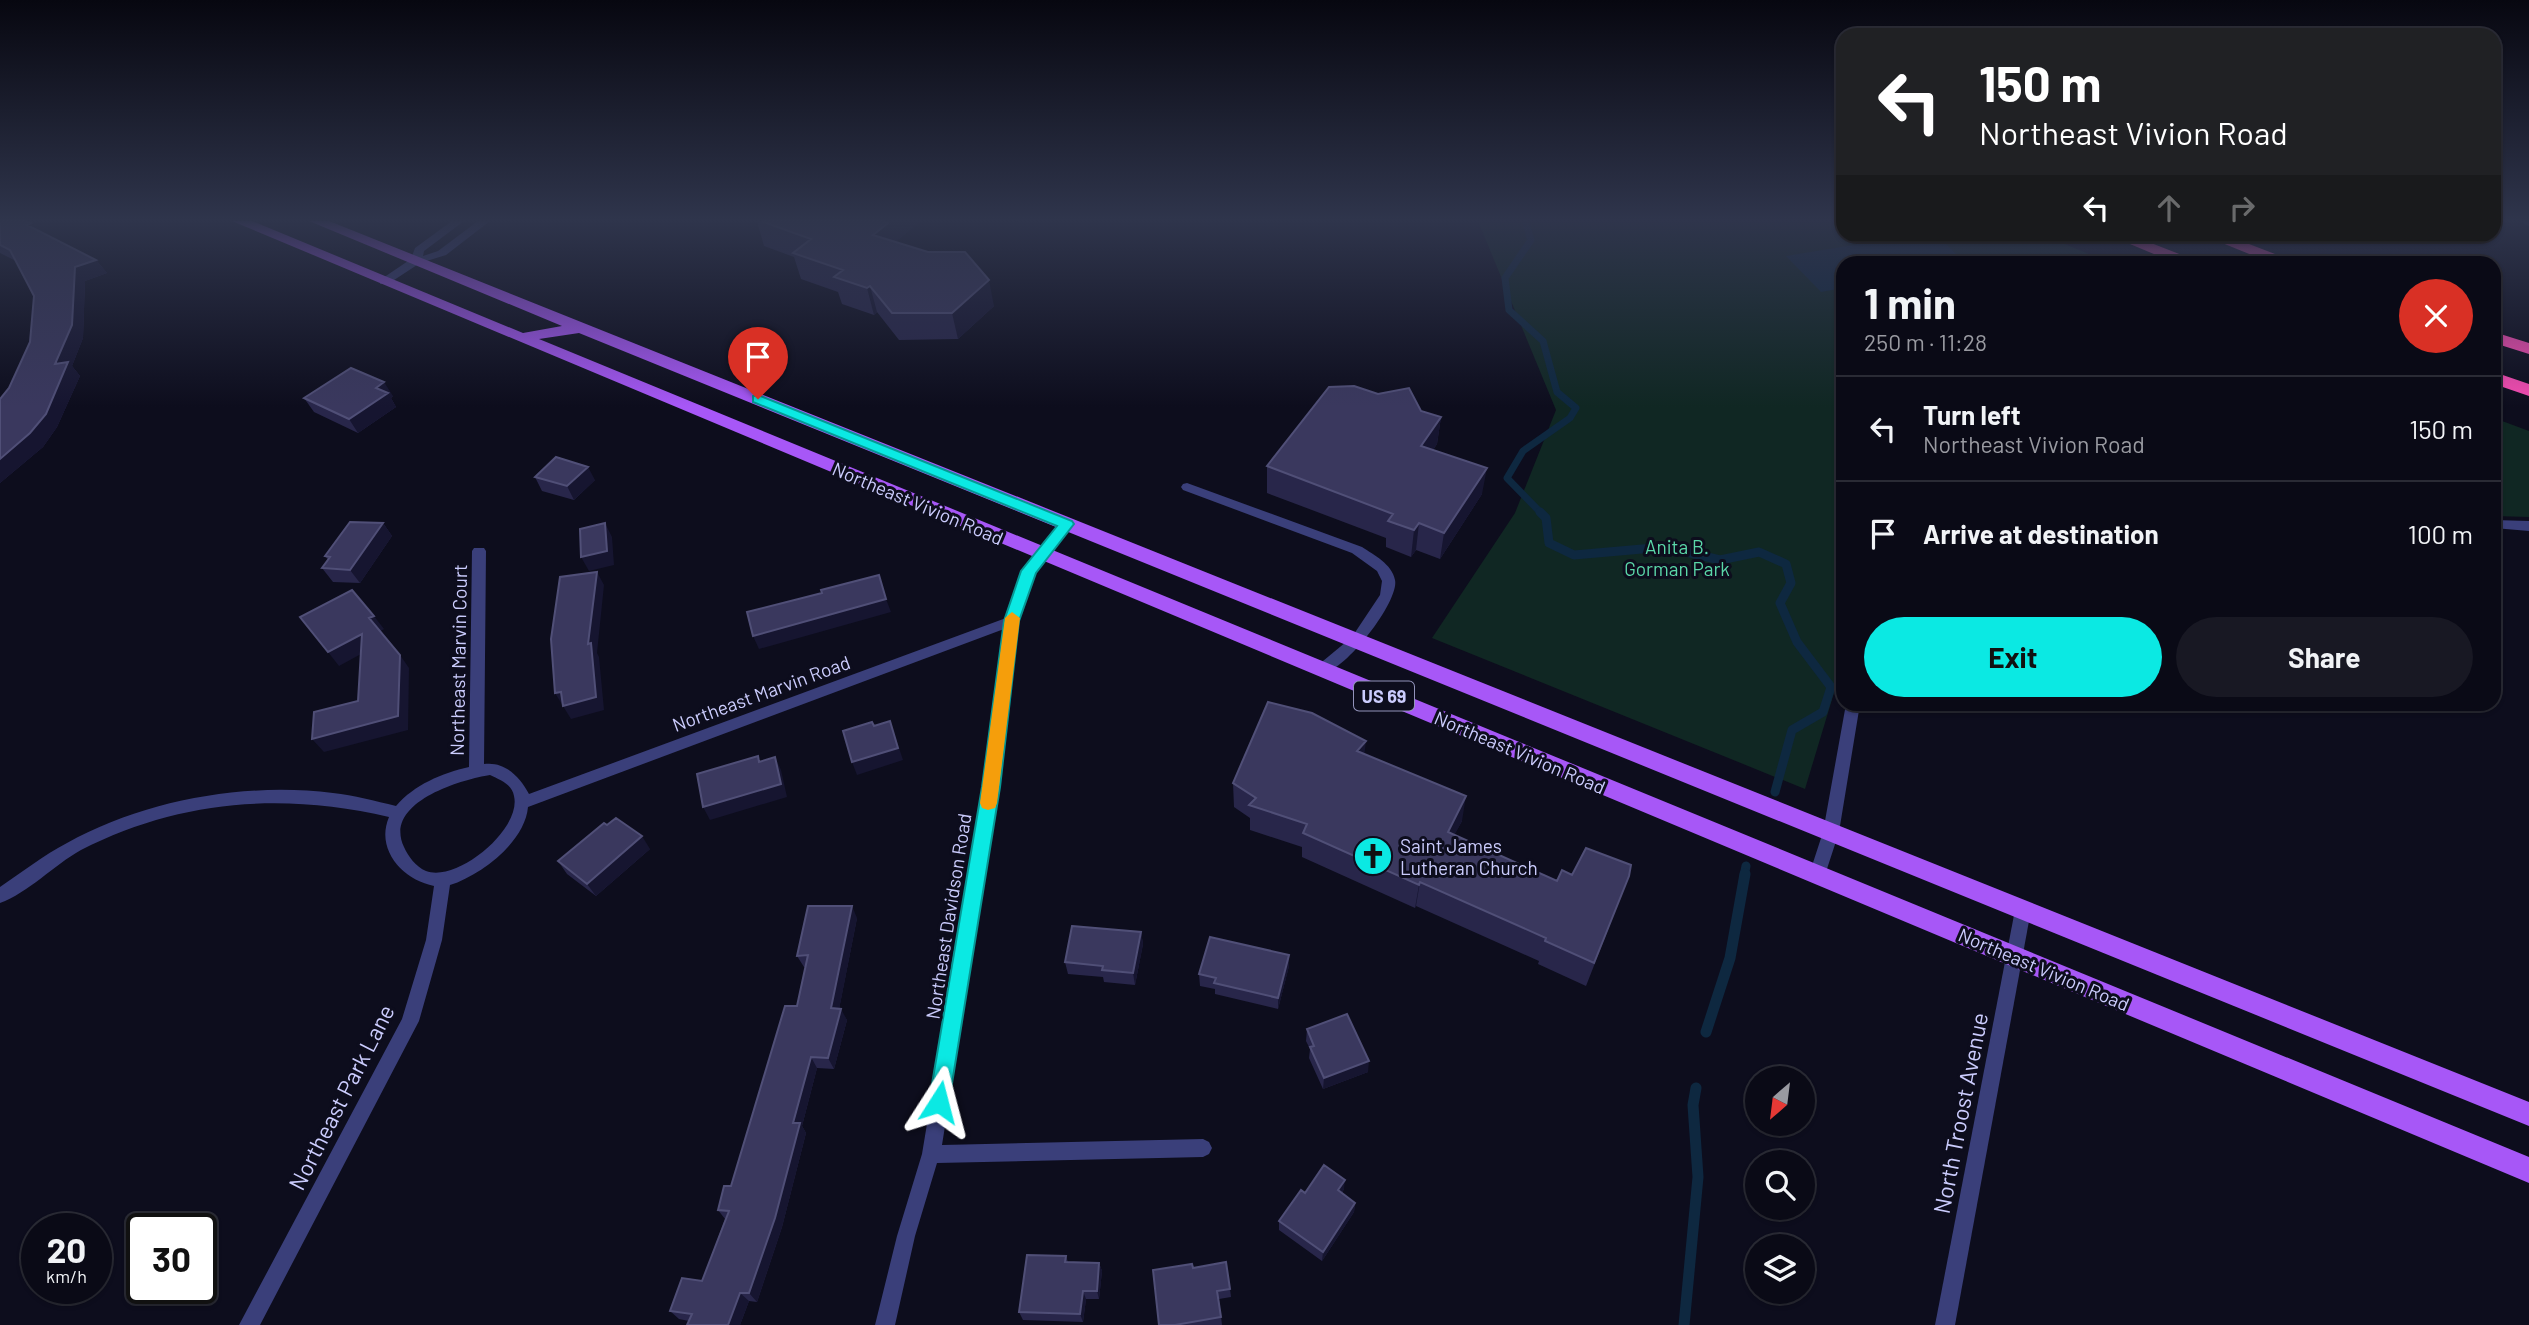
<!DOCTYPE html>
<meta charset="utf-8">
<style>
:root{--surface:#0a0a16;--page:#181823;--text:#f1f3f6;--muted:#999aa1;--line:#2a2b35;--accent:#0be9e3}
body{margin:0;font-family:Barlow,sans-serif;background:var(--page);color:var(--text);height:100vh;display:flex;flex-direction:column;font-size:26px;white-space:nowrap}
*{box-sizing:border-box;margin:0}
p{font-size:23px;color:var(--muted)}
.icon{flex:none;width:38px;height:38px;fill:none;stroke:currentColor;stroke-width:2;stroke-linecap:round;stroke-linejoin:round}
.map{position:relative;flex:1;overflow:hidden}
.side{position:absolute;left:1836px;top:256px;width:665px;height:455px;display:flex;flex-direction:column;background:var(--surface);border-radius:21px;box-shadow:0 2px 5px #0004,0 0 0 2px var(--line)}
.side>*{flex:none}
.hud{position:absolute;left:1836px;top:28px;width:665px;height:214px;border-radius:21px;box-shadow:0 2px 5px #0004,0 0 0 2px var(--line);background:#202124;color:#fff;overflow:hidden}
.needle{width:46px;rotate:208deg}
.controls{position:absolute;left:1745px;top:1066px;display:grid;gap:14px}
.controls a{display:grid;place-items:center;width:70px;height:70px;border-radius:50%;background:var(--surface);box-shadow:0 2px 5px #0004,0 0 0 2px var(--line);font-size:35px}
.speed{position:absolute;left:21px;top:1213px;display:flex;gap:14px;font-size:35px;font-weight:700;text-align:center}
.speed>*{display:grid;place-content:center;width:91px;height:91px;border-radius:50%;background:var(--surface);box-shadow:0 2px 5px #0004,0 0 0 2px var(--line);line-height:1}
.speed small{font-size:18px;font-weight:400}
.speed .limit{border:4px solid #111;border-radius:10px;background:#fff;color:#111}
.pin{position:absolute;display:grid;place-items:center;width:60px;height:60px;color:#fff;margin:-72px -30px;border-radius:50% 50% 50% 0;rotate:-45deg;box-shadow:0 0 7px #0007}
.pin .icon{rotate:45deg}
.me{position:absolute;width:77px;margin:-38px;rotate:9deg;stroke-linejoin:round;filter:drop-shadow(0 0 5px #0008)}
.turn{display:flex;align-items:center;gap:24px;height:147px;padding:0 28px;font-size:32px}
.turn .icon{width:91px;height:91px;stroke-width:2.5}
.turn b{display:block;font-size:49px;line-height:60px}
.lanes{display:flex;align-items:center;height:66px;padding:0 28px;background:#0003;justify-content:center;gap:35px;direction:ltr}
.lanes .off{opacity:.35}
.round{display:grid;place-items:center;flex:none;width:74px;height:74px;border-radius:37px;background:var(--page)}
.headline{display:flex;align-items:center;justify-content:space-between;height:119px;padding:0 28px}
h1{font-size:42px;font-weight:700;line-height:52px}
.button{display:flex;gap:14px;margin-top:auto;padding:14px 28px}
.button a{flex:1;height:80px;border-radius:42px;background:var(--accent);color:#111;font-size:28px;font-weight:700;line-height:80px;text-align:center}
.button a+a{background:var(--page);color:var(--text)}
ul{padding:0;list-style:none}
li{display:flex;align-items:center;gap:21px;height:105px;padding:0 28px;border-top:2px solid var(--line)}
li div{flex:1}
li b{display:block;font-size:26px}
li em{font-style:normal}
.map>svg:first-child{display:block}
</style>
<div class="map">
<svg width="2529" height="1325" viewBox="0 0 2529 1325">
<rect width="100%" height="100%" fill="#0d0d1d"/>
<path fill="#102723" d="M 1478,221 L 1843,221 L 1843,234 L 2043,235 L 2108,262 L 1843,262 L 1843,663 L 1805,789 L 1432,638 L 1515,513 L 1556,410 Z
M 2494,418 L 2529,431 L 2529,517 L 2494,516 Z"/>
<path fill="#0e2840" d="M 1936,234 L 1964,262 L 1843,262 L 1843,288 L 1821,292 L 1786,256 L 1915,235 Z"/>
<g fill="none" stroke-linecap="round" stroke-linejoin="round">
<path stroke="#0e2840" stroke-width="7" d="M 1525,221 L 1531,240 L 1505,278 L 1509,310 L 1543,341 L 1557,392 L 1576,408 L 1570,418 L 1523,451 L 1507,478 L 1542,514"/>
<path stroke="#0e2840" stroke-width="9" d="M 1540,512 L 1546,518 L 1549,543 L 1574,555 L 1665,547 L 1720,560 L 1759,552 L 1786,564 L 1791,583 L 1780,603 L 1797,642 L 1831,687 L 1823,712 L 1792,730 L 1775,792
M 1744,876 L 1746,866"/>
<path stroke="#0e2840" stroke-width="11" d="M 1706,1032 L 1730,958 L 1745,874
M 1684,1325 L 1698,1177 L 1693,1105 L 1696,1088"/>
<path fill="#3a3f7a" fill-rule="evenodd" d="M 1187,483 L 1362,547 C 1374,555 1392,564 1395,580 C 1400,602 1339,680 1317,674 L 1315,670 L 1317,666 L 1352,637 L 1380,595 L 1382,581 L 1377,571 L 1352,553 L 1183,490 L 1181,487 L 1183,484 Z"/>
<path fill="#3a3f7a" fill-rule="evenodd" d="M 452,221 L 464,221 L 424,251 L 423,256 L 438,251 L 478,221 L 490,221 L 446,255 L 420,263 L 388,284 L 380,284 L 380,280 L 411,259 L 415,248 Z
M 2520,221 L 2529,221 L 2529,226 Z
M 1067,520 L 1073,524 L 1035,573 L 1019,621 L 999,787 L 942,1145 L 1203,1139 L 1209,1142 L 1212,1148 L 1209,1154 L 1203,1157 L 937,1163 L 915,1236 L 895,1325 L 875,1325 L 897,1236 L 922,1154 L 983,787 L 1004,629 L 528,807 C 525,842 481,875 450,885 L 442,940 L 419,1021 L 260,1325 L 239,1325 L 402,1019 L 426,940 L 434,886 C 403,880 375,850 389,817 C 283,792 178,800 81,850 C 54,865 28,893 0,903 L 0,887 C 22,872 44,855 67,843 C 145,800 244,782 333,793 C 354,795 375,801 396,806 C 414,785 442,773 469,767 L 472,551 L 474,548 L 484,548 L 486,551 L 484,764 C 505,761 520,777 529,794 L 1006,618 L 1024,568 L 1062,521 ZM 490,775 C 500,780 512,784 514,796 C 522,829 457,883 426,871 C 416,867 408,856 404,847 C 383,803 459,780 490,775 Z
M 2494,520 L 2529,521 L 2529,531 L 2494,528 Z
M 1846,704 L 1860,704 L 1839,832 L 1825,875 L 1823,880 L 1817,882 L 1811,880 L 1809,875 L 1823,832 Z"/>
<path fill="#3a3f7a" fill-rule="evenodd" d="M 2023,903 L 2029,905 L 2031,910 L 1955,1325 L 1935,1325 L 2015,910 L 2017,905 Z"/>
<path fill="#a757f7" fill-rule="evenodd" d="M 232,221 L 252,221 L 523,333 L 562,326 L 309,221 L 329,221 L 2529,1102 L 2529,1126 L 579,333 L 539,339 L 2529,1157 L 2529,1183 Z"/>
<path fill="#f74cb3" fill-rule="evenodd" d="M 2106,234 L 2128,234 L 2192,259 L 2194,262 L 2173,262 Z
M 2200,234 L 2223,234 L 2288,259 L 2290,262 L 2269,262 Z
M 2494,332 L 2529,343 L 2529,354 L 2494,343 Z
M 2494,372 L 2529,384 L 2529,396 L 2494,384 Z"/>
</g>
<path fill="#28264a" d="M 0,221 L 35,229 L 96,260 L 107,273 L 85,281 L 83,338 L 72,366 L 80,376 L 57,427 L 43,447 L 0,483 L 0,399 L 9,388 L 30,342 L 34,296 L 16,261 L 0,253 Z
M 757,221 L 921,221 L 895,242 L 994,306 L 958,339 L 899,340 L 877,312 L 874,315 L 842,304 L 838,292 L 801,279 L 794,257 L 764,246 Z
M 2401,234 L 2429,234 L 2418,242 Z
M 393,396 L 391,398 L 396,407 L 358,433 L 314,412 L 304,398 Z
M 1421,411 L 1441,417 L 1437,444 L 1433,450 L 1482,494 L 1440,559 L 1416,550 L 1411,557 L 1386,547 L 1386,538 L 1267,493 L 1267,466 Z
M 535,477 L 595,480 L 574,500 L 542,491 Z
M 383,523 L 392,536 L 360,583 L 333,582 L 322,568 L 328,560 L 325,556 Z
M 1364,754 L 1462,821 L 1454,835 L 1557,881 L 1572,875 L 1629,876 L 1586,986 L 1538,964 L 1539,961 L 1416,906 L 1415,908 L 1302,857 L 1302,847 L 1250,830 L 1250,818 L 1234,807 L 1233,783 Z
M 650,849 L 596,896 L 567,874 L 558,861 Z
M 857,918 L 839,1009 L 847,1020 L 834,1069 L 817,1068 L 802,1126 L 806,1133 L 782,1227 L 757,1302 L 749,1301 L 740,1325 L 687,1325 L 689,1321 L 679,1319 L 670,1311 L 702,1281 L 725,1219 L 718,1210 L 731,1186 L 797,1006 L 806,967 L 804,967 L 797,956 Z
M 1141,932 L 1143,944 L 1135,985 L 1104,982 L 1103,977 L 1068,974 L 1065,962 Z
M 1289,966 L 1278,1009 L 1215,994 L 1215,989 L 1200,986 L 1199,974 Z
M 1307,1029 L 1368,1072 L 1323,1089 L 1309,1058 L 1310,1049 L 1306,1041 Z
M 1344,1189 L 1342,1193 L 1355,1203 L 1354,1212 L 1322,1261 L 1279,1230 L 1279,1221 L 1305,1193 Z
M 1066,1256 L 1068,1262 L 1099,1263 L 1102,1271 L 1099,1299 L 1086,1299 L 1083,1322 L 1023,1320 L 1019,1312 Z
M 1193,1268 L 1230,1289 L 1231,1297 L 1219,1299 L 1222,1325 L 1159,1325 Z"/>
<path fill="#161530" d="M 882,221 L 921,221 L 893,244 L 873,235 Z
M 2424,234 L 2429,234 L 2418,242 Z
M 96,260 L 107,273 L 85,281 L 83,338 L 72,366 L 80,376 L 57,427 L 43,447 L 0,483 L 0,459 L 55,364 L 75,267 Z
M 989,280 L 994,306 L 958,339 L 952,313 Z
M 870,286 L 877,312 L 874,315 L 867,288 Z
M 384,382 L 393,396 L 391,398 L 396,407 L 358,433 L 349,419 L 376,388 Z
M 1441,417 L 1437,444 L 1418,472 L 1421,446 Z
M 588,467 L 595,480 L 574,500 L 567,486 Z
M 1487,468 L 1482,494 L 1440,559 L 1444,533 Z
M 383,523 L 392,536 L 360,583 L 350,570 Z
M 605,523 L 612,537 L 614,565 L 589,571 L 581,557 Z
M 1419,523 L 1416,550 L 1411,557 L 1414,530 Z
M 597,572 L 604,585 L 597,653 L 599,657 L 604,710 L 571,719 L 555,693 L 588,644 Z
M 886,599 L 891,612 L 759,649 L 753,636 Z
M 374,616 L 384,629 L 379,632 L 369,618 Z
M 362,634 L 372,648 L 339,666 L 328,652 Z
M 400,655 L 409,668 L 408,730 L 324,752 L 312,739 L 398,716 Z
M 890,721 L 903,760 L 857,775 L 852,762 Z
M 1366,741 L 1363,766 L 1357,751 Z
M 775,757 L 781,770 L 787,797 L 710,820 L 703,807 Z
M 1466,796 L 1462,821 L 1443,856 L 1448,832 Z
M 642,836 L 650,849 L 596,896 L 587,884 Z
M 1420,882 L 1416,906 L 1415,908 L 1419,885 Z
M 852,906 L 857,918 L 837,1020 L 831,1008 Z
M 1141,932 L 1143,944 L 1135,985 L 1133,973 Z
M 1289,955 L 1289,966 L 1278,1009 L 1278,998 Z
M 841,1009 L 847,1020 L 834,1069 L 828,1058 Z
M 811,1057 L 817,1068 L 802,1126 L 806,1133 L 782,1227 L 757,1302 L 749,1293 Z
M 1369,1061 L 1368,1072 L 1323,1089 L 1324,1078 Z
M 1345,1180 L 1344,1189 L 1337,1200 L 1338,1190 Z
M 1355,1203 L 1354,1212 L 1322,1261 L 1323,1252 Z
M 1099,1263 L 1102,1271 L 1099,1299 L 1097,1291 Z
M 1083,1291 L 1086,1299 L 1083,1322 L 1080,1314 Z
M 740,1293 L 749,1301 L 740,1325 L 728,1325 Z"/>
<path fill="#3a385e" stroke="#504f77" stroke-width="2" d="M 0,221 L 26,221 L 31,223 L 27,225 L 96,260 L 75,267 L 72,325 L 55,364 L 68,362 L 46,414 L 30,433 L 0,459 L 0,399 L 9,388 L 30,342 L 34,296 L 10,250 L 0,245 Z
M 761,221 L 883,221 L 888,223 L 873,235 L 928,252 L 965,252 L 989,280 L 952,313 L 892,313 L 870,286 L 867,288 L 834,277 L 843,270 L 793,253 L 811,239 Z
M 351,368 L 384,382 L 376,388 L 388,393 L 349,419 L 304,398 Z
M 1354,386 L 1378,394 L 1409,388 L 1421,411 L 1441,417 L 1421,446 L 1487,468 L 1444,533 L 1419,523 L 1414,530 L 1388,521 L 1393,514 L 1267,466 L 1329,387 Z
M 556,457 L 588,467 L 567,486 L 535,477 Z
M 350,522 L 383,523 L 350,570 L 322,568 L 330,557 L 325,556 Z
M 605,523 L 607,551 L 581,557 L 580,529 Z
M 597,572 L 588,644 L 591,643 L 596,697 L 563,706 L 561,692 L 555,693 L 551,639 L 560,577 Z
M 879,575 L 886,599 L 753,636 L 747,612 L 822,593 L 821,590 Z
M 352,590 L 374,616 L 369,618 L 400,655 L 398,716 L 312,739 L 314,712 L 358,701 L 362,634 L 328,652 L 300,617 Z
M 1268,702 L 1312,713 L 1366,741 L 1357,751 L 1466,796 L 1448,832 L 1557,881 L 1562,870 L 1572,875 L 1586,848 L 1631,865 L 1629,876 L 1594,963 L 1545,941 L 1546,938 L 1420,882 L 1419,885 L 1303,833 L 1307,824 L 1249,805 L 1256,798 L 1233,783 Z
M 890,721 L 898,748 L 852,762 L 843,731 L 872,722 L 874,726 Z
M 758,756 L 759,762 L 775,757 L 781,784 L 703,807 L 697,774 Z
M 616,818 L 642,836 L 587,884 L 558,861 L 604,823 L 607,825 Z
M 808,906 L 852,906 L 831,1008 L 841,1009 L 828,1058 L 811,1057 L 793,1123 L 800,1123 L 775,1218 L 749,1293 L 740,1293 L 728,1325 L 687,1325 L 692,1314 L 670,1311 L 682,1278 L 702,1281 L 729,1211 L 718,1210 L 724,1186 L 731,1186 L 785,1006 L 797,1006 L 808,955 L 797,956 Z
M 1072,926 L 1141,932 L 1133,973 L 1102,970 L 1103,966 L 1065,962 Z
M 1210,937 L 1289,955 L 1278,998 L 1214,983 L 1216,978 L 1199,974 Z
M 1347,1014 L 1369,1061 L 1324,1078 L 1310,1047 L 1314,1046 L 1307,1029 Z
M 1324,1165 L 1345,1180 L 1338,1190 L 1355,1203 L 1323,1252 L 1279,1221 L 1301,1190 L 1305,1193 Z
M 1027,1255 L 1066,1256 L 1065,1262 L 1099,1263 L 1097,1291 L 1083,1291 L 1080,1314 L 1019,1312 Z
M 1226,1262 L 1230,1289 L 1217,1291 L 1221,1317 L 1175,1325 L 1159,1325 L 1153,1270 L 1192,1264 L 1193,1268 Z"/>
<linearGradient id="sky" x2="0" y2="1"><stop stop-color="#070710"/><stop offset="0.54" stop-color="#2f354c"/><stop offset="1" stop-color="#2f354c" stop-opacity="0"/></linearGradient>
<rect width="2529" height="407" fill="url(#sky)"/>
<path fill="#0be9e3" stroke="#079794" stroke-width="2" d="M 758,395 L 1072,521 L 1074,524 L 1036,573 L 1019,621 L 1000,787 L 949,1102 L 946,1109 L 939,1111 L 932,1109 L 929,1102 L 982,787 L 1004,621 L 1021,571 L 1057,526 L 753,402 L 753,396 Z"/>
<path fill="#f59e0b" d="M 1012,612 L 1020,618 L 997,803 L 995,808 L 988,810 L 982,808 L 980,803 L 1005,618 Z"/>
<defs>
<g id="church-disc" transform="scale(2.0125)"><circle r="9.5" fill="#0be9e3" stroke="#0d0d1d"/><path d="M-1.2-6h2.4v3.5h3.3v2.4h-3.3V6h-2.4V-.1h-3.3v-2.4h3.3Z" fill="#111"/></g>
</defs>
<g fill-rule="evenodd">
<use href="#church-disc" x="1373" y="856"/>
</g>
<g text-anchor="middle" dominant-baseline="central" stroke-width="6" stroke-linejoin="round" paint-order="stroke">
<rect fill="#0d0d1d" stroke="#9293ba" stroke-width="2" x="1354" y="681.5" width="60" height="29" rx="5"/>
<g font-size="18" font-weight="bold" fill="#cbccfd">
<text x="1384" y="696">US 69</text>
</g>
<g font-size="19" fill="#cbccfd" stroke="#0d0d1d">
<text transform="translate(918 503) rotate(23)">Northeast Vivion Road</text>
<text transform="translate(458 660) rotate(-89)">Northeast Marvin Court</text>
<text transform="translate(761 693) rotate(-20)">Northeast Marvin Road</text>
<text transform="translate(1520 752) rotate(23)">Northeast Vivion Road</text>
<text transform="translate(948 916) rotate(-81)">Northeast Davidson Road</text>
<text transform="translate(2044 969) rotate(23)">Northeast Vivion Road</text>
</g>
<g font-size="19" fill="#5bd8a9" stroke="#0d0d1d">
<text x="1677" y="546">Anita B.<tspan x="1677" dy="22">Gorman Park</tspan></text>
</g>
<g font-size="19" fill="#cbccfd" stroke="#0d0d1d" text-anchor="start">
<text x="1400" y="845">Saint James<tspan x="1400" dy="22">Lutheran Church</tspan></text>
</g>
<g font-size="23" fill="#cbccfd" stroke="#0d0d1d">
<text transform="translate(341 1097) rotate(-63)">Northeast Park Lane</text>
<text transform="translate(1960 1113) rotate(-79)">North Troost Avenue</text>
</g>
</g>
</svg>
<div class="controls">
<a><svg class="needle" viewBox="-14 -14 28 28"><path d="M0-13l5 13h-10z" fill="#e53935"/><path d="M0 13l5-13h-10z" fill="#999aa1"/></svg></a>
<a><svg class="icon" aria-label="search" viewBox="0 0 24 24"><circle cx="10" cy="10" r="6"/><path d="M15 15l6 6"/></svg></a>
<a><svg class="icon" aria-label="layers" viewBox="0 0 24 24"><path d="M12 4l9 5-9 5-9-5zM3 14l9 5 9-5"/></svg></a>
</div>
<div class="speed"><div>20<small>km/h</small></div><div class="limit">30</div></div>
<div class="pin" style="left:758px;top:399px;background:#d93025"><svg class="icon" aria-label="arrive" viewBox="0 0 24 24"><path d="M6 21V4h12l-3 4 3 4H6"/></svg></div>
<svg class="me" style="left:939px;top:1102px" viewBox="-20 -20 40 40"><path d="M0-17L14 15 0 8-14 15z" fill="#0be9e3" stroke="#fff" stroke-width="4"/></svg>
<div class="hud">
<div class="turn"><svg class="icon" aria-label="left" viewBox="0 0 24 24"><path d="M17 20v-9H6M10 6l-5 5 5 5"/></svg><div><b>150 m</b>Northeast Vivion Road</div></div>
<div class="lanes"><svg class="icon" aria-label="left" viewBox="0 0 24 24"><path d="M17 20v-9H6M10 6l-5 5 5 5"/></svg><svg class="icon off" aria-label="ahead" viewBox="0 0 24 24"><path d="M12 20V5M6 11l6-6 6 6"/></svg><svg class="icon off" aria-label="right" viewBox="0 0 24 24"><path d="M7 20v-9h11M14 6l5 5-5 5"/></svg></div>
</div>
<section class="side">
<div class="headline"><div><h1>1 min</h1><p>250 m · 11:28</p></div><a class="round" style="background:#d93025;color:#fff"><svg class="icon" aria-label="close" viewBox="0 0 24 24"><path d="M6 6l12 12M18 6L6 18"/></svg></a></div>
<ul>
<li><svg class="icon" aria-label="left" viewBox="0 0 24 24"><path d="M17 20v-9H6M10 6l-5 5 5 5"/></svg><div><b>Turn left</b><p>Northeast Vivion Road</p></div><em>150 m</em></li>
<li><svg class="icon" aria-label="arrive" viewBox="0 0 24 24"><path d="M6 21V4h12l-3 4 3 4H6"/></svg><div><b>Arrive at destination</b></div><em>100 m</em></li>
</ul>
<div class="button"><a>Exit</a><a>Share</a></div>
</section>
</div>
